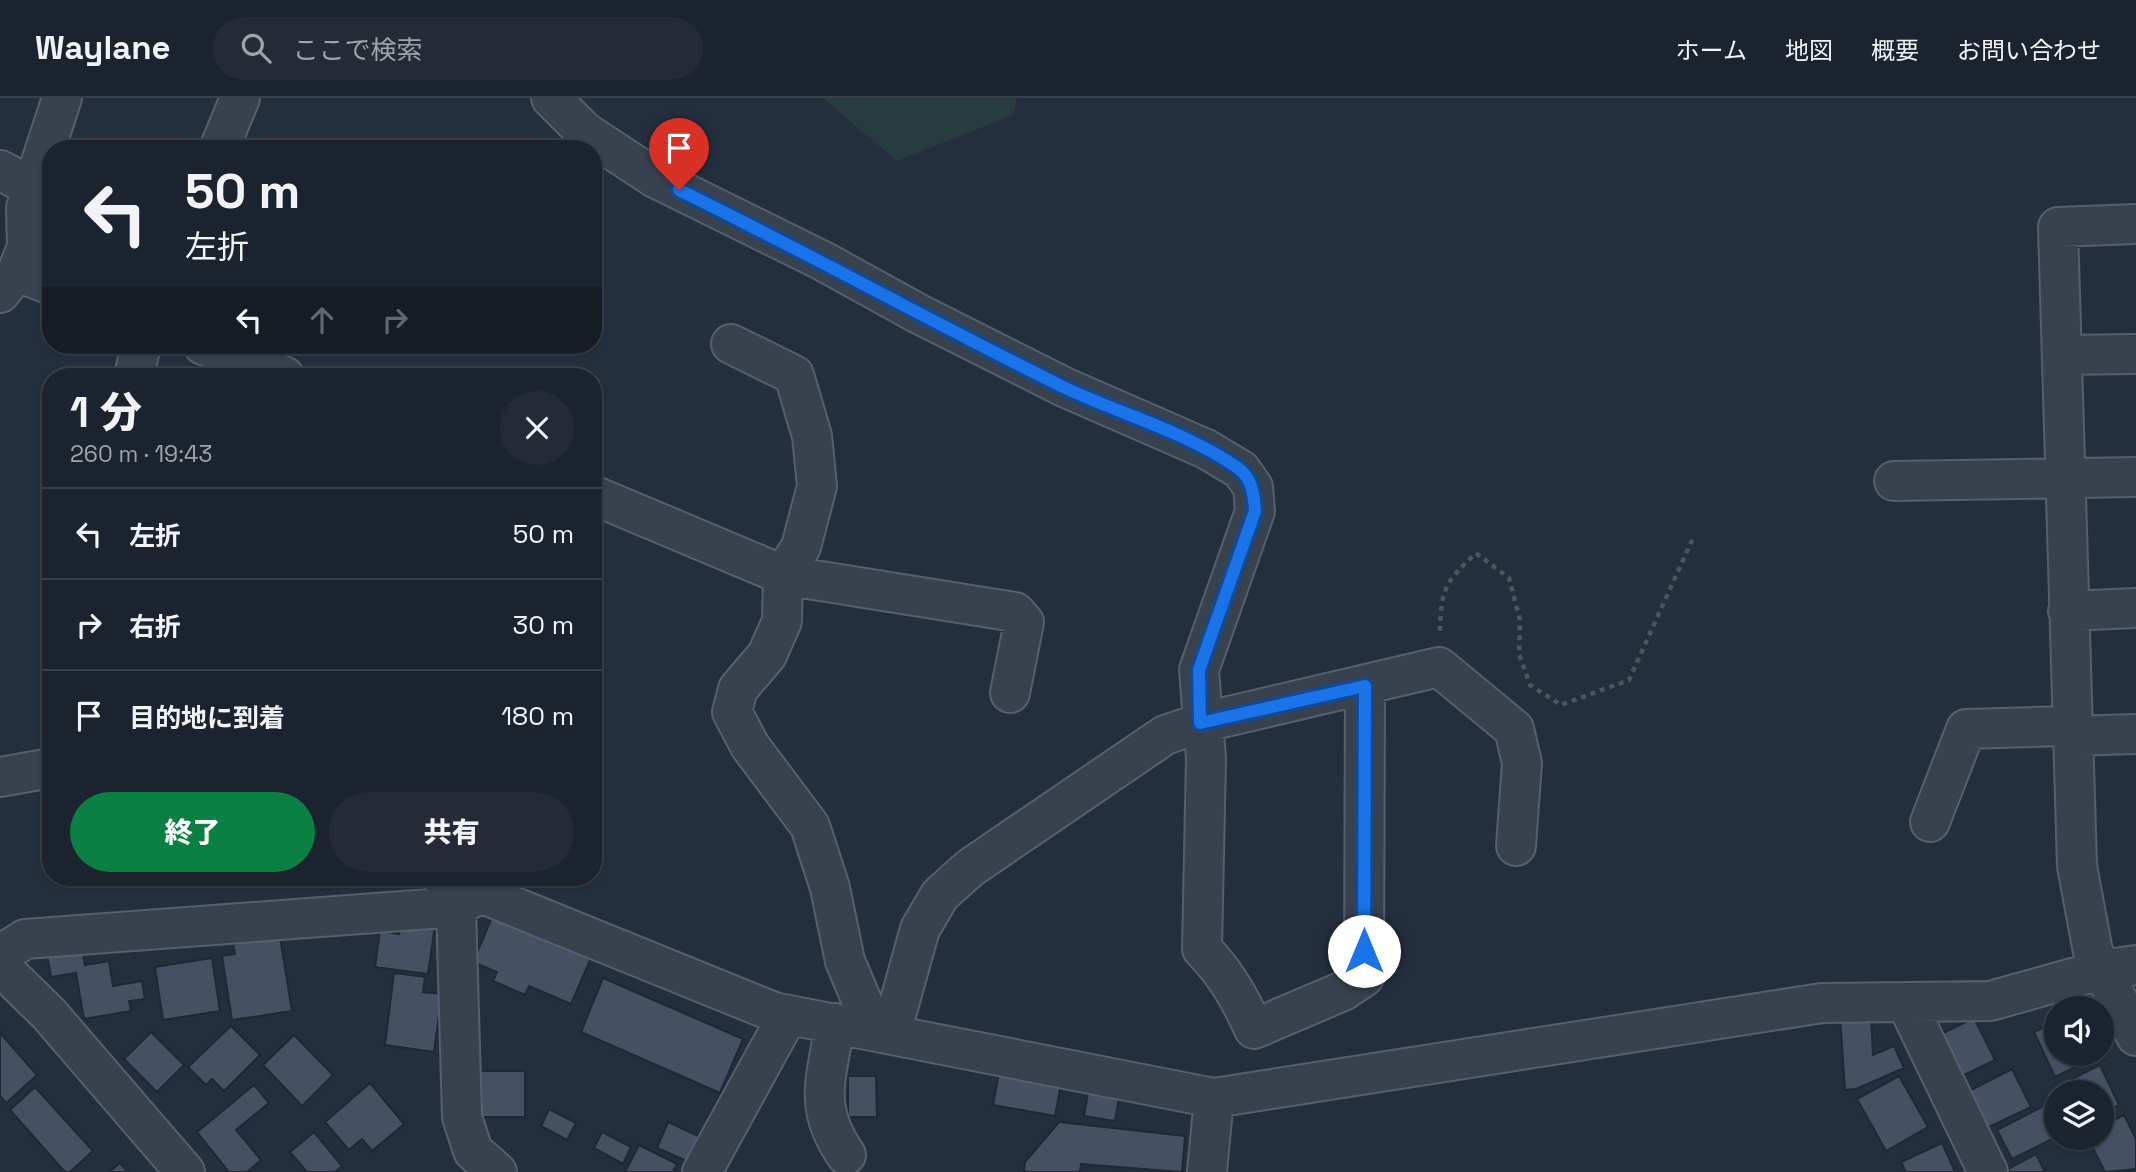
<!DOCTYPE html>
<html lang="ja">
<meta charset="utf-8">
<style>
:root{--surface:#1b232e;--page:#242b36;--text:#f1f3f6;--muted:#a0a4aa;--line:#39404a;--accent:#0b8043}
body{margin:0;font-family:"Space Grotesk","Noto Sans JP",sans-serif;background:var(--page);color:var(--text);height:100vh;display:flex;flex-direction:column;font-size:26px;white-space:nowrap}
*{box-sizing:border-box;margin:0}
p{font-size:23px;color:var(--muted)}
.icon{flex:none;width:38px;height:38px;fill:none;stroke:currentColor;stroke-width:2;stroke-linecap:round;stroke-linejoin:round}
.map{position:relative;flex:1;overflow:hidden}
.sheet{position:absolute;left:42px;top:270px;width:560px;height:518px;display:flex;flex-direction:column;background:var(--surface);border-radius:28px;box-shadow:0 2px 5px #0004,0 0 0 2px var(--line)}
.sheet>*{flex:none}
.top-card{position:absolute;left:42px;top:42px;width:560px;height:214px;border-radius:28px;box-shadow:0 2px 5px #0004,0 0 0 2px var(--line);background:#1b232e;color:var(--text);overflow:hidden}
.buttons{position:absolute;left:2044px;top:898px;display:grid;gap:14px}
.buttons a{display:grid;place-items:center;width:70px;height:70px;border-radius:50%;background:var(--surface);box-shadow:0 2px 5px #0004,0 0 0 2px var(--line);font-size:35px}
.pin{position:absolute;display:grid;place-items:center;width:60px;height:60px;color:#fff;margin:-72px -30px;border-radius:50% 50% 50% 0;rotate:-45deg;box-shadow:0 0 7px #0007}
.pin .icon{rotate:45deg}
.me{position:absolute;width:77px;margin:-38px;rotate:0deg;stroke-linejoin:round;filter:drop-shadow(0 0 5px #0008)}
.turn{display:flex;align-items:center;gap:24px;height:147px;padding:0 28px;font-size:32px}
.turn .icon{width:91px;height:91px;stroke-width:2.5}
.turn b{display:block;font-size:49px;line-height:60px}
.lanes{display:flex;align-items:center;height:66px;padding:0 28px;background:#0003;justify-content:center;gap:35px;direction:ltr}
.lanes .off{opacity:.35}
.round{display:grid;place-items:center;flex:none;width:74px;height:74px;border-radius:37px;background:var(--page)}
.headline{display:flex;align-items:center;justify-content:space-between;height:119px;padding:0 28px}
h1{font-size:42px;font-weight:800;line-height:52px}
.primary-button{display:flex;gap:14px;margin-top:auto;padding:14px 28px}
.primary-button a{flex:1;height:80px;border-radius:42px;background:var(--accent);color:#fff;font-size:28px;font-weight:800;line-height:80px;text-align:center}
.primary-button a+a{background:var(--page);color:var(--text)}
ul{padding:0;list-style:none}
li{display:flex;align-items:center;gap:21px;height:91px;padding:0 28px;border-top:2px solid var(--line)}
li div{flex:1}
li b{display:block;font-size:26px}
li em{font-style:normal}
header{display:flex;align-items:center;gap:42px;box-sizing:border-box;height:98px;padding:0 35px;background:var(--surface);border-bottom:2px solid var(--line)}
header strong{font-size:33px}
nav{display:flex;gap:38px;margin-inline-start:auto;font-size:24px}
.search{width:490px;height:63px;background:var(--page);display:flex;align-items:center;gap:18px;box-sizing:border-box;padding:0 24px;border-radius:38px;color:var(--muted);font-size:26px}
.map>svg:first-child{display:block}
</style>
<header>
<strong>Waylane</strong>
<div class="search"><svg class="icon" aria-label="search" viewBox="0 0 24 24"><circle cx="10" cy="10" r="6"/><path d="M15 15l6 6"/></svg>ここで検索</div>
<nav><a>ホーム</a><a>地図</a><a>概要</a><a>お問い合わせ</a></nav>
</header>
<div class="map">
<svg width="2136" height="1074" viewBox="0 0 2136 1074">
<rect width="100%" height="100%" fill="#242f3e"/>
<path fill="#263c3f" d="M 823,0 L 1017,0 L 1013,17 L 897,63 Z"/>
<path fill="#455162" stroke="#1f2835" stroke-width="2" d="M 496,810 L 594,853 L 571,906 L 529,888 L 525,897 L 493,883 L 497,874 L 473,864 Z
M 401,822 L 435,827 L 428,876 L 375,869 L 380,833 L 399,836 Z
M 280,839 L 292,913 L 232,922 L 222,858 L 235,856 L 233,846 Z
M 82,850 L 85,867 L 109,863 L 113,888 L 142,883 L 145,901 L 129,903 L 131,913 L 84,921 L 76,875 L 51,879 L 47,856 Z
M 212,860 L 220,913 L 163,922 L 155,869 Z
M 394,875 L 425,879 L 423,894 L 442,896 L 434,954 L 385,947 Z
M 603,880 L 743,941 L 720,995 L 581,934 Z
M 1871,916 L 1873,957 L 1894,948 L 1904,970 L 1856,991 L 1845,992 L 1840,919 Z
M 1974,920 L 1995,962 L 1960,979 L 1939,937 Z
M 2056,923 L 2056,956 L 2091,956 L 2093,960 L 2055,979 L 2034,934 Z
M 231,928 L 260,957 L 224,993 L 212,981 L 206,987 L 188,969 Z
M 151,934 L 184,967 L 157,994 L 124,961 Z
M 0,935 L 37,977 L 6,1005 L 0,998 Z
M 294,937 L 333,977 L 302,1008 L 263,967 Z
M 2100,967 L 2119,1007 L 2102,1016 L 2102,994 L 2068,994 L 2064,985 Z
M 1000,969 L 1062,981 L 1055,1018 L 993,1007 Z
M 2012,971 L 2031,1009 L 1987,1030 L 1969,993 Z
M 478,973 L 525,973 L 525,1019 L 478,1019 Z
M 848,978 L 876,978 L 877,1019 L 848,1019 Z
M 1899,978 L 1928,1029 L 1886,1053 L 1857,1001 Z
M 370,985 L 404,1026 L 372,1053 L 362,1041 L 349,1052 L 325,1024 Z
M 254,987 L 269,1005 L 236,1032 L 261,1062 L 247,1074 L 229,1074 L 197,1034 Z
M 35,989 L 93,1053 L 70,1074 L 65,1074 L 10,1012 Z
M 1088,995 L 1119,1000 L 1115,1023 L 1084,1018 Z
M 2052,1004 L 2056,1011 L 2056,1039 L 2012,1061 L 1997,1032 Z
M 549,1011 L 576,1025 L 567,1042 L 541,1028 Z
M 2124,1017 L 2136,1041 L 2136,1071 L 2105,1074 L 2088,1040 L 2102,1040 L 2102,1028 Z
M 668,1024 L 707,1042 L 696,1067 L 657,1050 Z
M 1059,1024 L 1185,1038 L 1182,1074 L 1081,1066 L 1080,1074 L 1024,1074 L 1025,1064 Z
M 314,1034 L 342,1068 L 335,1074 L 307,1074 L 290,1054 Z
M 602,1034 L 631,1049 L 623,1066 L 594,1050 Z
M 1942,1045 L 1955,1074 L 1906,1074 L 1901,1064 Z
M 639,1047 L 677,1066 L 673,1074 L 625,1074 Z
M 2036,1056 L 2045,1074 L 2010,1074 L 2008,1071 Z
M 120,1065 L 128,1074 L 109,1074 Z"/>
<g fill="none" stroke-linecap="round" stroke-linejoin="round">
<g stroke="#565f6c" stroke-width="42">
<path id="minor" d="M 551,0 L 585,34 L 655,80 L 823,163 L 919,216 L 1064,289 L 1206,351 L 1241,372 L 1253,389 L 1255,413 L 1199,572 L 1206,660 L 1202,851 C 1226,875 1240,901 1254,931 L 1343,893 L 1364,879 L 1365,588
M 219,51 L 240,0
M 0,72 L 33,90
M 2136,126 L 2058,129 L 2077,768 L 2093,854 L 2136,938
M 17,174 L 27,149 L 26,110 L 62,0
M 0,195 L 17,174 L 51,187
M 731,246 L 794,277 L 812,338 L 817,388 L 801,449 L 783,477 L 782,523 L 767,557 L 738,591 L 732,614 L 750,648 L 810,728 L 830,790 L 845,863 L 874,932
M 203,247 L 284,278
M 2062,257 L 2136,256
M 134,278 L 141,247
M 1894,383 L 2136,379
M 593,397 L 783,477 L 1015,514 L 1024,524 L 1010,595
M 2068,513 L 2136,510
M 2071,638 L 2136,636
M 0,679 L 51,670
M 1930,724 L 1966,631 L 2071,628
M 441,779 L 774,914 L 1214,1000 L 1822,905 L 1990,903 L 2101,872 L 2136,867
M 456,809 L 462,1019 L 473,1053 L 497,1074
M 0,857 L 25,841 L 456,809 L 481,795
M 0,868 L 49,916 L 185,1074
M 1906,904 L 1988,1074
M 835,925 C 827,980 812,1008 846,1057
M 891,935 L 920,831 L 940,797 L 970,770 L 1165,637 L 1200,625 L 1439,569 L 1514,631 L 1522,665 L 1516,748
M 702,1074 L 788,917
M 1207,1074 L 1214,1000"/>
</g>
<path stroke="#44595c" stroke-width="4.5" stroke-dasharray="5 5" stroke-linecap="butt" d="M 1440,533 C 1441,491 1445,484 1476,455 L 1509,480 L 1520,522 L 1519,556 L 1530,587 L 1561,607 L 1629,582 L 1693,440"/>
<use href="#minor" stroke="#38414e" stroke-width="38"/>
</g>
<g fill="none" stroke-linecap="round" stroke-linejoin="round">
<g stroke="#114b97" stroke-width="18">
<path id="route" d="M 679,92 C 808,155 932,224 1061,288 C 1119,316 1185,333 1238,370 C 1252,380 1254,397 1255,413 L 1199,572 L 1200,625 L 1365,588 L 1364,853"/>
</g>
<use href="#route" stroke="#1a73e8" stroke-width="12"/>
</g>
</svg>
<div class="buttons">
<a><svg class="icon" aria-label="sound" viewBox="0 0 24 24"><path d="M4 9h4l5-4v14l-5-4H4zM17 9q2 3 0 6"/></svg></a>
<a><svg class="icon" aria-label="layers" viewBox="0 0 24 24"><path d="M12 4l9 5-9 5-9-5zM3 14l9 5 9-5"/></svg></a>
</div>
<div class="pin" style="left:679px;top:92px;background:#d93025"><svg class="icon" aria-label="arrive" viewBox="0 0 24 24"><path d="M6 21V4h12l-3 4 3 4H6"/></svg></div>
<svg class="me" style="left:1364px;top:853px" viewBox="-20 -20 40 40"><circle r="19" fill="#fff"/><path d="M0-13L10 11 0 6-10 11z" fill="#1a73e8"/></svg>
<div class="top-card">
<div class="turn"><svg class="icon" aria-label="left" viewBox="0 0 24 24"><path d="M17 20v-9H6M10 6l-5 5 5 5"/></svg><div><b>50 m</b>左折</div></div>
<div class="lanes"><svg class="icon" aria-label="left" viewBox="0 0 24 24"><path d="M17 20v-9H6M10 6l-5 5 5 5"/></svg><svg class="icon off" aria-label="ahead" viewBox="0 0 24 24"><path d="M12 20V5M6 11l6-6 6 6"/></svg><svg class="icon off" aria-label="right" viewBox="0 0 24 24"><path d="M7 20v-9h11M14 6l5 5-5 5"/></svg></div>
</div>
<section class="sheet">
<div class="headline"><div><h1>1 分</h1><p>260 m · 19:43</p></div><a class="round"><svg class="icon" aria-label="close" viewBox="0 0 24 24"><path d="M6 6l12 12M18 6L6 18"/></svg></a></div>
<ul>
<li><svg class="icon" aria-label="left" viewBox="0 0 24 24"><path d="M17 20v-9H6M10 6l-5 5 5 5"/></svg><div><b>左折</b></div><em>50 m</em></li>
<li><svg class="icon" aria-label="right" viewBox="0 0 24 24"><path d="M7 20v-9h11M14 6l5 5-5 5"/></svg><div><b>右折</b></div><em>30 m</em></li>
<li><svg class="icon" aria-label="arrive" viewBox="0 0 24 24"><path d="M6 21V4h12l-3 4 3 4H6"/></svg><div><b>目的地に到着</b></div><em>180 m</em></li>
</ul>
<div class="primary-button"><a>終了</a><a>共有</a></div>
</section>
</div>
